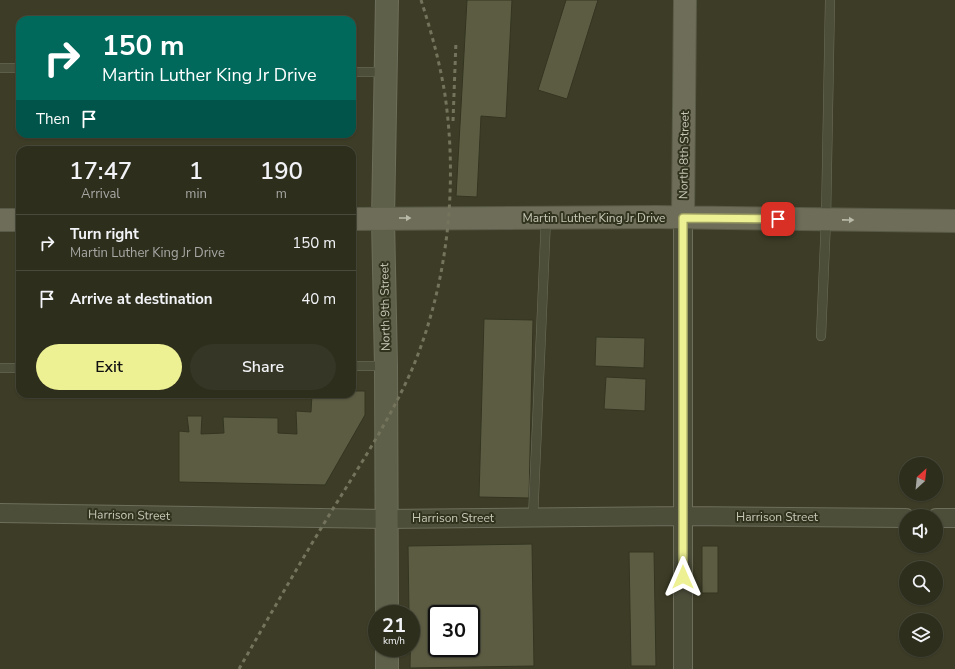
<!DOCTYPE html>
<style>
:root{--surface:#2e2e1d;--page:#363626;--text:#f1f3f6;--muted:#a7a8a4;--line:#494a3b;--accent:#edf093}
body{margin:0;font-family:"Nunito Sans",sans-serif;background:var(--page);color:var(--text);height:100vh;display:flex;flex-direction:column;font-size:15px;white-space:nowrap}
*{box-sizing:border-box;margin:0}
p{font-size:13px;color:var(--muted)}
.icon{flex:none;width:22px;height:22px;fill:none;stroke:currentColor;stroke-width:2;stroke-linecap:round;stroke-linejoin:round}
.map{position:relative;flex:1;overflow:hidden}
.panel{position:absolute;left:16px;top:146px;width:340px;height:252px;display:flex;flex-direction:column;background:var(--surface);border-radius:12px;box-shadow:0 1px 3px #0004,0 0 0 1px var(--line)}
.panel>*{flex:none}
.hud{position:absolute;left:16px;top:16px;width:340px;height:122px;border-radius:12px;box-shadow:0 1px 3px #0004,0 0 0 1px var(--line);background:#00695c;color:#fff;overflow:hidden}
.needle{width:26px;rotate:27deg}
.tools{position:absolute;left:899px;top:457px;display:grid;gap:8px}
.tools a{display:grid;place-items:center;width:44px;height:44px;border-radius:50%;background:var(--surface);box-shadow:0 1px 3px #0004,0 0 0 1px var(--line);font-size:20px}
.speed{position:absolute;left:368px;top:605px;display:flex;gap:8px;font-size:20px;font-weight:700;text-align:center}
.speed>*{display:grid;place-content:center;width:52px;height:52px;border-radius:50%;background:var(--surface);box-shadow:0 1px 3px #0004,0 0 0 1px var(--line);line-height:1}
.speed small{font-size:10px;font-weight:400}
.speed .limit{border:2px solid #111;border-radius:6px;background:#fff;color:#111}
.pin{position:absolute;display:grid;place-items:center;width:34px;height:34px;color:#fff;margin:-17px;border-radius:8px;box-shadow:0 2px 6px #0006}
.me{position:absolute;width:44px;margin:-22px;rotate:0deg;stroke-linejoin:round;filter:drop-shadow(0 0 3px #0008)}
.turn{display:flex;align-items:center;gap:14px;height:84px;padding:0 20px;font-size:18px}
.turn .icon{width:52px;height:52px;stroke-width:2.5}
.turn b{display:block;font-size:28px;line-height:34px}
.then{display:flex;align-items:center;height:38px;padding:0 20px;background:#0003;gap:8px;font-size:15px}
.eta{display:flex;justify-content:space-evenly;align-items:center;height:68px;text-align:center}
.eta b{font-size:24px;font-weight:600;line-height:28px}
.cta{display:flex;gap:8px;margin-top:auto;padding:8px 20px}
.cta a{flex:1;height:46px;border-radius:24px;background:var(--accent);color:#111;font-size:16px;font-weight:600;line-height:46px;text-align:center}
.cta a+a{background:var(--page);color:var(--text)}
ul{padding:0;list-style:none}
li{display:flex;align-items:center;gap:12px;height:56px;padding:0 20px;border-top:1px solid var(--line)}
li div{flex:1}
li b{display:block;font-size:15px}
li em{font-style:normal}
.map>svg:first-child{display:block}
</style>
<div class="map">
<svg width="955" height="669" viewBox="0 0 955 669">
<rect width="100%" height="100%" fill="#3d3d27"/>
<path fill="#5c5c43" stroke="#343521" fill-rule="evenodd" d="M 467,0 L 512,0 L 506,118 L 481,116 L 477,197 L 456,196 Z
M 566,0 L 598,0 L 567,99 L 538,90 Z
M 484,319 L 533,320 L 529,498 L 479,497 Z
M 596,337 L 645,338 L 644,368 L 595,366 Z
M 606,377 L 646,379 L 645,411 L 604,409 Z
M 352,391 L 365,391 L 365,415 L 325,485 L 179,482 L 179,431 L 189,432 L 187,416 L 202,416 L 201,434 L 224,433 L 223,417 L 278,418 L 278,433 L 297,434 L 296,411 L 311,412 L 312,394 L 352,394 Z
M 532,544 L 534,666 L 410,668 L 411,614 L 409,614 L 408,546 ZM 437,614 L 471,614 L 471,648 L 437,648 Z
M 702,546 L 718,546 L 718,593 L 702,593 Z
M 629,552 L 654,552 L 656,666 L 631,666 Z"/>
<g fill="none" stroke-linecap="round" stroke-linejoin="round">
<g stroke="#6d6e5b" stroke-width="10">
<path id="lane" d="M 0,68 L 20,68
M 352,72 L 386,72
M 821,336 L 826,220 L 830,0
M 352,366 L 386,366
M 0,368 L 20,368
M 533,518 L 546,218"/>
</g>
<g stroke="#6d6e5b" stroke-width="20">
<path id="street" d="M 683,218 L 683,669
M 0,513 L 385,519 L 683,516 L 906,518
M 936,518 L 955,518"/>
</g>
<g stroke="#6d6e5b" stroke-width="24">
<path id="secondary" d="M 387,614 L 386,366 L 383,219 L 387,0
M 387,648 L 387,669"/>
</g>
<g stroke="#595a47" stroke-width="24">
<path id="primary" d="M 683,218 L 685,0
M 352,219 L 657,217 L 955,221
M 0,220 L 20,220"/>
</g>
<use href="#lane" stroke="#4d4e3a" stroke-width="9"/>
<use href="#street" stroke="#4d4e3a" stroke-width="18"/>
<use href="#secondary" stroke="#5f6049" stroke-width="22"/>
<use href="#primary" stroke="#6d6d59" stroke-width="22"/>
<path stroke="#74745d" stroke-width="3" stroke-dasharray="4 4" stroke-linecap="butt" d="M 453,121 L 456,41
M 239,669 C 269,617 299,564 331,512 C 360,465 391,418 413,367 C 448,282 458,186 445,95 C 440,63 431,31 421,0"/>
</g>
<defs><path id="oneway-solid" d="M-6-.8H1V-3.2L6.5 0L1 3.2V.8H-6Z"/></defs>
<g fill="#babaa9">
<use href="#oneway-solid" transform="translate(405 218)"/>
<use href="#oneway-solid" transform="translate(848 220) rotate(1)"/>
</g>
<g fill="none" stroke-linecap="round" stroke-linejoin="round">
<g stroke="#9a9c60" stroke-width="10">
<path id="route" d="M 683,577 L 683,218 L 778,219"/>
</g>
<use href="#route" stroke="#edf093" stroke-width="7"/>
</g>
<g text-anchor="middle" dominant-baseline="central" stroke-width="4" stroke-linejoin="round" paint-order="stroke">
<g font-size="12" fill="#c8c8b7" stroke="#32331f">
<text transform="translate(684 155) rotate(-89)">North 8th Street</text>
<text x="594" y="218">Martin Luther King Jr Drive</text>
<text transform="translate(385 307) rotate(-91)">North 9th Street</text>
<text transform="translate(129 515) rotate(1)">Harrison Street</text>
<text x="777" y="517">Harrison Street</text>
<text x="453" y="518">Harrison Street</text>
</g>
</g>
</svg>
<div class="tools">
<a><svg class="needle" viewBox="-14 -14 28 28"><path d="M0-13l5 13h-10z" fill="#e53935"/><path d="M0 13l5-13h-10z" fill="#a7a8a4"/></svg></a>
<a><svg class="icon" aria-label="sound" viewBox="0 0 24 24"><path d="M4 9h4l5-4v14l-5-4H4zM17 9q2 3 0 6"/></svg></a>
<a><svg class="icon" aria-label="search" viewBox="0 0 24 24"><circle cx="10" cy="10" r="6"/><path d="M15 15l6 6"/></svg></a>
<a><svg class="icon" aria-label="layers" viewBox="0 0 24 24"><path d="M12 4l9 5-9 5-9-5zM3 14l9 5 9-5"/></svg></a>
</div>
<div class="speed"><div>21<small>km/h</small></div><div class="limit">30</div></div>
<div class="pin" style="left:778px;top:219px;background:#d93025"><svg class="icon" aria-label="arrive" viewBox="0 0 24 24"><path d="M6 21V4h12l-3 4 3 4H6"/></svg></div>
<svg class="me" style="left:683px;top:577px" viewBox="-20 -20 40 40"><path d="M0-17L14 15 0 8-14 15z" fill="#edf093" stroke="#fff" stroke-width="4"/></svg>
<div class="hud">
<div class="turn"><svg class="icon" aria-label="right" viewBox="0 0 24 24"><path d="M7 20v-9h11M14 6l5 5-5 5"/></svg><div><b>150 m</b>Martin Luther King Jr Drive</div></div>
<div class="then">Then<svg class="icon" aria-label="arrive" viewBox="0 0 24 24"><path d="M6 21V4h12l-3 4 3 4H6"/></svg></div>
</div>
<section class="panel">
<div class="eta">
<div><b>17:47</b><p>Arrival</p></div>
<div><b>1</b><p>min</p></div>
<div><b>190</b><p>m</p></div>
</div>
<ul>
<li><svg class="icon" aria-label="right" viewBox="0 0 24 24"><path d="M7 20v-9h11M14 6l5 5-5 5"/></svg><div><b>Turn right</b><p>Martin Luther King Jr Drive</p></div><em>150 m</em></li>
<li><svg class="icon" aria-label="arrive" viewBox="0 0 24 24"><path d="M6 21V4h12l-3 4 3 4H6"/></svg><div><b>Arrive at destination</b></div><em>40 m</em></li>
</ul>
<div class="cta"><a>Exit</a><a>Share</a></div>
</section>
</div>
